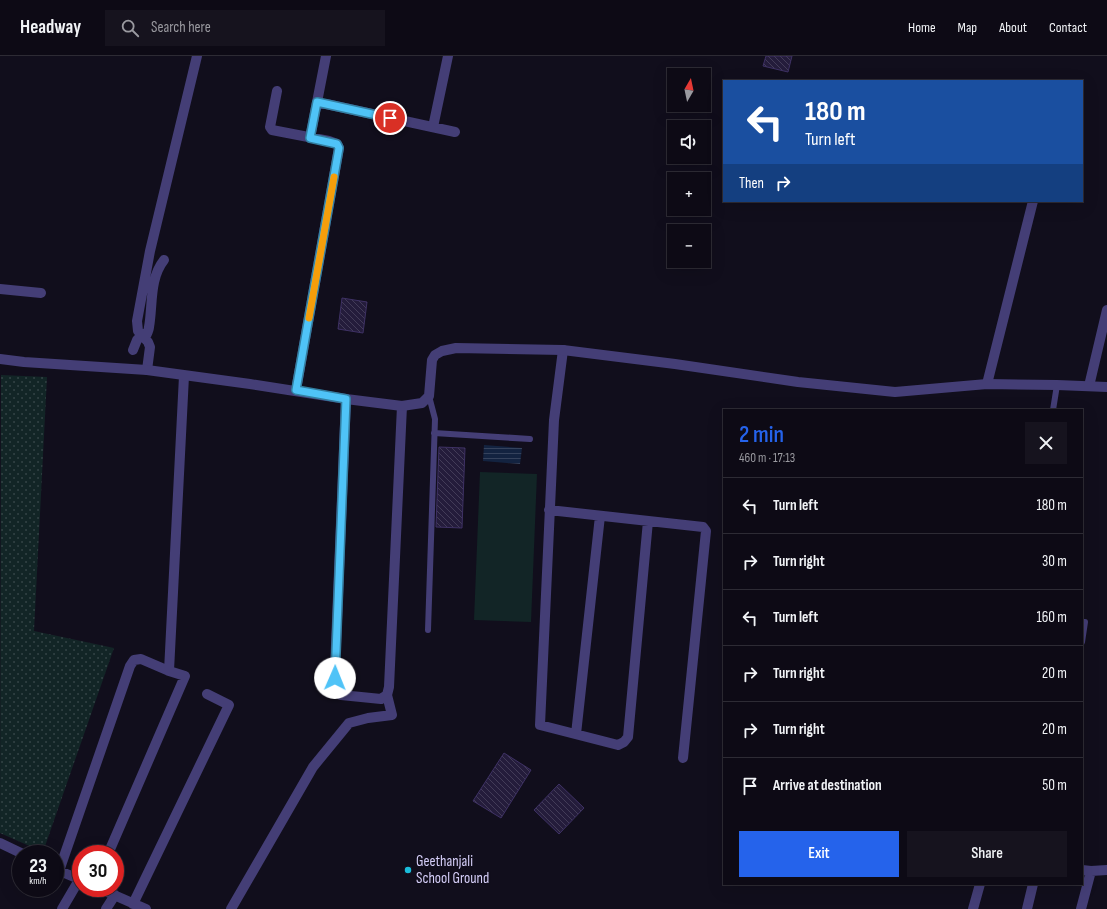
<!DOCTYPE html>
<meta charset="utf-8">
<style>
:root{--surface:#0d0a15;--page:#16131e;--text:#f1f3f6;--muted:#9a9aa0;--line:#2d2b34;--accent:#2563eb}
body{margin:0;font-family:"Sofia Sans Condensed",sans-serif;background:var(--page);color:var(--text);height:100vh;display:flex;flex-direction:column;font-size:15px;white-space:nowrap}
*{box-sizing:border-box;margin:0}
p{font-size:13px;color:var(--muted)}
.icon{flex:none;width:22px;height:22px;fill:none;stroke:currentColor;stroke-width:2;stroke-linecap:round;stroke-linejoin:round}
.map{position:relative;flex:1;overflow:hidden}
.drawer{position:absolute;left:723px;top:353px;width:360px;height:476px;display:flex;flex-direction:column;background:var(--surface);border-radius:0px;box-shadow:0 4px 16px #0002,0 0 0 1px var(--line)}
.drawer>*{flex:none}
.hud{position:absolute;left:723px;top:24px;width:360px;height:122px;border-radius:0px;box-shadow:0 4px 16px #0002,0 0 0 1px var(--line);background:#1a4fa0;color:#fff;overflow:hidden}
.needle{width:26px;rotate:9deg}
.buttons{position:absolute;left:667px;top:12px;display:grid;gap:8px}
.buttons a{display:grid;place-items:center;width:44px;height:44px;border-radius:0px;background:var(--surface);box-shadow:0 4px 16px #0002,0 0 0 1px var(--line);font-size:20px}
.speed{position:absolute;left:12px;top:789px;display:flex;gap:8px;font-size:20px;font-weight:700;text-align:center}
.speed>*{display:grid;place-content:center;width:52px;height:52px;border-radius:50%;background:var(--surface);box-shadow:0 4px 16px #0002,0 0 0 1px var(--line);line-height:1}
.speed small{font-size:10px;font-weight:400}
.speed .limit{border:6px solid #d22;background:#fff;color:#111}
.pin{position:absolute;display:grid;place-items:center;width:34px;height:34px;color:#fff;margin:-17px;border:2px solid #fff;border-radius:50%;box-shadow:0 1px 4px #0007}
.me{position:absolute;width:44px;margin:-22px;rotate:1deg;stroke-linejoin:round;filter:drop-shadow(0 0 3px #0008)}
.turn{display:flex;align-items:center;gap:14px;height:84px;padding:0 16px;font-size:18px}
.turn .icon{width:52px;height:52px;stroke-width:2.5}
.turn b{display:block;font-size:28px;line-height:34px}
.then{display:flex;align-items:center;height:38px;padding:0 16px;background:#0003;gap:8px;font-size:15px}
.round{display:grid;place-items:center;flex:none;width:42px;height:42px;border-radius:0px;background:var(--page)}
.head{display:flex;align-items:center;justify-content:space-between;height:68px;padding:0 16px}
h1{font-size:24px;font-weight:600;line-height:30px;color:var(--accent)}
.primary-button{display:flex;gap:8px;margin-top:auto;padding:8px 16px}
.primary-button a{flex:1;height:46px;border-radius:0px;background:var(--accent);color:#fff;font-size:16px;font-weight:600;line-height:46px;text-align:center}
.primary-button a+a{background:var(--page);color:var(--text)}
ul{padding:0;list-style:none}
li{display:flex;align-items:center;gap:12px;height:56px;padding:0 16px;border-top:1px solid var(--line)}
li div{flex:1}
li b{display:block;font-size:15px}
li em{font-style:normal}
header{display:flex;align-items:center;gap:24px;box-sizing:border-box;height:56px;padding:0 20px;background:var(--surface);border-bottom:1px solid var(--line)}
header strong{font-size:19px}
nav{display:flex;gap:22px;margin-inline-start:auto;font-size:14px}
.search{width:280px;height:36px;background:var(--page);display:flex;align-items:center;gap:10px;box-sizing:border-box;padding:0 14px;border-radius:0px;color:var(--muted);font-size:15px}
.map>svg:first-child{display:block}
</style>
<header>
<strong>Headway</strong>
<div class="search"><svg class="icon" aria-label="search" viewBox="0 0 24 24"><circle cx="10" cy="10" r="6"/><path d="M15 15l6 6"/></svg>Search here</div>
<nav><a>Home</a><a>Map</a><a>About</a><a>Contact</a></nav>
</header>
<div class="map">
<svg width="1107" height="853" viewBox="0 0 1107 853">
<defs>
<pattern id="grass-dots" width="8" height="8" patternUnits="userSpaceOnUse"><rect width="8" height="8" fill="#122526"/><path d="M2 2h.1M6 6h.1" fill="none" stroke="#344446" stroke-width="1.8" stroke-linecap="round"/></pattern>
<pattern id="water-rules" width="6" height="5" patternUnits="userSpaceOnUse"><rect width="6" height="5" fill="#132340"/><path d="M0 2.5h6" fill="none" stroke="#35425c"/></pattern>
<pattern id="building-back-hatch" width="6" height="6" patternUnits="userSpaceOnUse"><rect width="6" height="6" fill="#241c3b"/><path d="M-1 5l2 2M0 0l6 6M5-1l2 2" fill="none" stroke="#433c58"/></pattern>
</defs>
<rect width="100%" height="100%" fill="#110e1c"/>
<path fill="url(#grass-dots)" d="M 1,319 L 47,321 L 34,575 L 114,592 L 43,796 L 0,777 Z"/>
<path fill="#122526" d="M 480,416 L 537,418 L 531,566 L 474,564 Z"/>
<path fill="url(#water-rules)" d="M 484,389 L 522,392 L 520,408 L 483,405 Z"/>
<path fill="url(#building-back-hatch)" stroke="#3e3164" d="M 766,0 L 792,0 L 788,16 L 763,10 Z
M 342,242 L 367,246 L 363,277 L 338,273 Z
M 439,391 L 465,392 L 462,472 L 436,471 Z
M 504,697 L 531,714 L 501,762 L 473,745 Z
M 559,728 L 584,752 L 559,778 L 534,754 Z"/>
<g fill="none" stroke-linecap="round" stroke-linejoin="round">
<path stroke="#443e76" stroke-width="6" d="M 1053,354 L 1057,329
M 434,377 L 530,383
M 1082,566 L 1085,566 L 1082,586
M 428,574 L 435,363 L 429,340"/>
<path stroke="#443e76" stroke-width="10" d="M 277,35 L 270,71 L 272,74 L 329,85 L 337,88 L 339,92 L 296,334
M 317,46 L 455,76
M 433,71 L 448,0
M 310,82 L 326,0
M 0,233 L 41,237
M 145,282 C 146,279 149,275 149,271 C 153,249 149,223 164,204
M 133,294 L 137,284 L 141,280
M 563,294 L 554,364 L 540,669 L 618,689 L 624,686 L 628,681 L 648,465
M 147,314 L 150,291 L 148,286 L 138,275 L 137,265 L 150,195 L 197,0
M 987,328 L 1033,145
M 1089,330 L 1107,254
M 346,343 L 335,613 L 336,633 L 341,639 L 381,643 L 387,639 L 389,631 L 402,350
M 549,454 L 703,471 L 706,475 L 683,702
M 576,678 L 600,460
M 0,787 L 23,798
M 108,798 L 185,620 L 169,615 L 184,320
M 55,813 L 81,824
M 1082,814 L 1091,815 L 1107,814
M 59,815 L 130,610 L 134,604 L 141,603 L 169,615
M 98,832 L 146,853
M 133,848 L 229,649 L 207,638
M 62,853 L 79,824
M 106,853 L 115,839
M 231,853 L 313,711 L 349,667 L 368,662 L 392,659 L 387,639
M 973,853 L 980,828
M 1027,853 L 1033,828
M 1081,853 L 1091,815"/>
<path stroke="#443e76" stroke-width="10" d="M 0,303 L 24,306 L 147,314 L 250,328 L 346,343 L 402,350 L 422,347 L 429,340 L 432,304 L 435,299 L 442,295 L 456,292 L 563,294 L 675,308 L 798,326 L 895,336 L 987,328 L 1057,329 L 1107,331"/>
</g>
<g fill="none" stroke-linecap="round" stroke-linejoin="round">
<g stroke="#337fa1" stroke-width="10">
<path id="route" d="M 335,622 L 346,343 L 296,334 L 339,92 L 337,88 L 310,82 L 317,46 L 390,62"/>
</g>
<use href="#route" stroke="#4fc3f7" stroke-width="7"/>
<path stroke="#f59e0b" stroke-width="7" d="M 309,262 L 334,121"/>
</g>
<circle fill="#1abcdb" stroke="#110e1c" stroke-width="1.5" cx="408" cy="814" r="4"/>
<g text-anchor="middle" dominant-baseline="central" stroke-width="3.5" stroke-linejoin="round" paint-order="stroke">
<g font-size="15" fill="#d6cff9" stroke="#110e1c" text-anchor="start">
<text x="416" y="805">Geethanjali<tspan x="416" dy="17">School Ground</tspan></text>
</g>
</g>
</svg>
<div class="buttons">
<a><svg class="needle" viewBox="-14 -14 28 28"><path d="M0-13l5 13h-10z" fill="#e53935"/><path d="M0 13l5-13h-10z" fill="#9a9aa0"/></svg></a>
<a><svg class="icon" aria-label="sound" viewBox="0 0 24 24"><path d="M4 9h4l5-4v14l-5-4H4zM17 9q2 3 0 6"/></svg></a>
<a>+</a>
<a>−</a>
</div>
<div class="speed"><div>23<small>km/h</small></div><div class="limit">30</div></div>
<div class="pin" style="left:390px;top:62px;background:#d93025"><svg class="icon" aria-label="arrive" viewBox="0 0 24 24"><path d="M6 21V4h12l-3 4 3 4H6"/></svg></div>
<svg class="me" style="left:335px;top:622px" viewBox="-20 -20 40 40"><circle r="19" fill="#fff"/><path d="M0-13L10 11 0 6-10 11z" fill="#4fc3f7"/></svg>
<div class="hud">
<div class="turn"><svg class="icon" aria-label="left" viewBox="0 0 24 24"><path d="M17 20v-9H6M10 6l-5 5 5 5"/></svg><div><b>180 m</b>Turn left</div></div>
<div class="then">Then<svg class="icon" aria-label="right" viewBox="0 0 24 24"><path d="M7 20v-9h11M14 6l5 5-5 5"/></svg></div>
</div>
<section class="drawer">
<div class="head"><div><h1>2 min</h1><p>460 m · 17:13</p></div><a class="round"><svg class="icon" aria-label="close" viewBox="0 0 24 24"><path d="M6 6l12 12M18 6L6 18"/></svg></a></div>
<ul>
<li><svg class="icon" aria-label="left" viewBox="0 0 24 24"><path d="M17 20v-9H6M10 6l-5 5 5 5"/></svg><div><b>Turn left</b></div><em>180 m</em></li>
<li><svg class="icon" aria-label="right" viewBox="0 0 24 24"><path d="M7 20v-9h11M14 6l5 5-5 5"/></svg><div><b>Turn right</b></div><em>30 m</em></li>
<li><svg class="icon" aria-label="left" viewBox="0 0 24 24"><path d="M17 20v-9H6M10 6l-5 5 5 5"/></svg><div><b>Turn left</b></div><em>160 m</em></li>
<li><svg class="icon" aria-label="right" viewBox="0 0 24 24"><path d="M7 20v-9h11M14 6l5 5-5 5"/></svg><div><b>Turn right</b></div><em>20 m</em></li>
<li><svg class="icon" aria-label="right" viewBox="0 0 24 24"><path d="M7 20v-9h11M14 6l5 5-5 5"/></svg><div><b>Turn right</b></div><em>20 m</em></li>
<li><svg class="icon" aria-label="arrive" viewBox="0 0 24 24"><path d="M6 21V4h12l-3 4 3 4H6"/></svg><div><b>Arrive at destination</b></div><em>50 m</em></li>
</ul>
<div class="primary-button"><a>Exit</a><a>Share</a></div>
</section>
</div>
